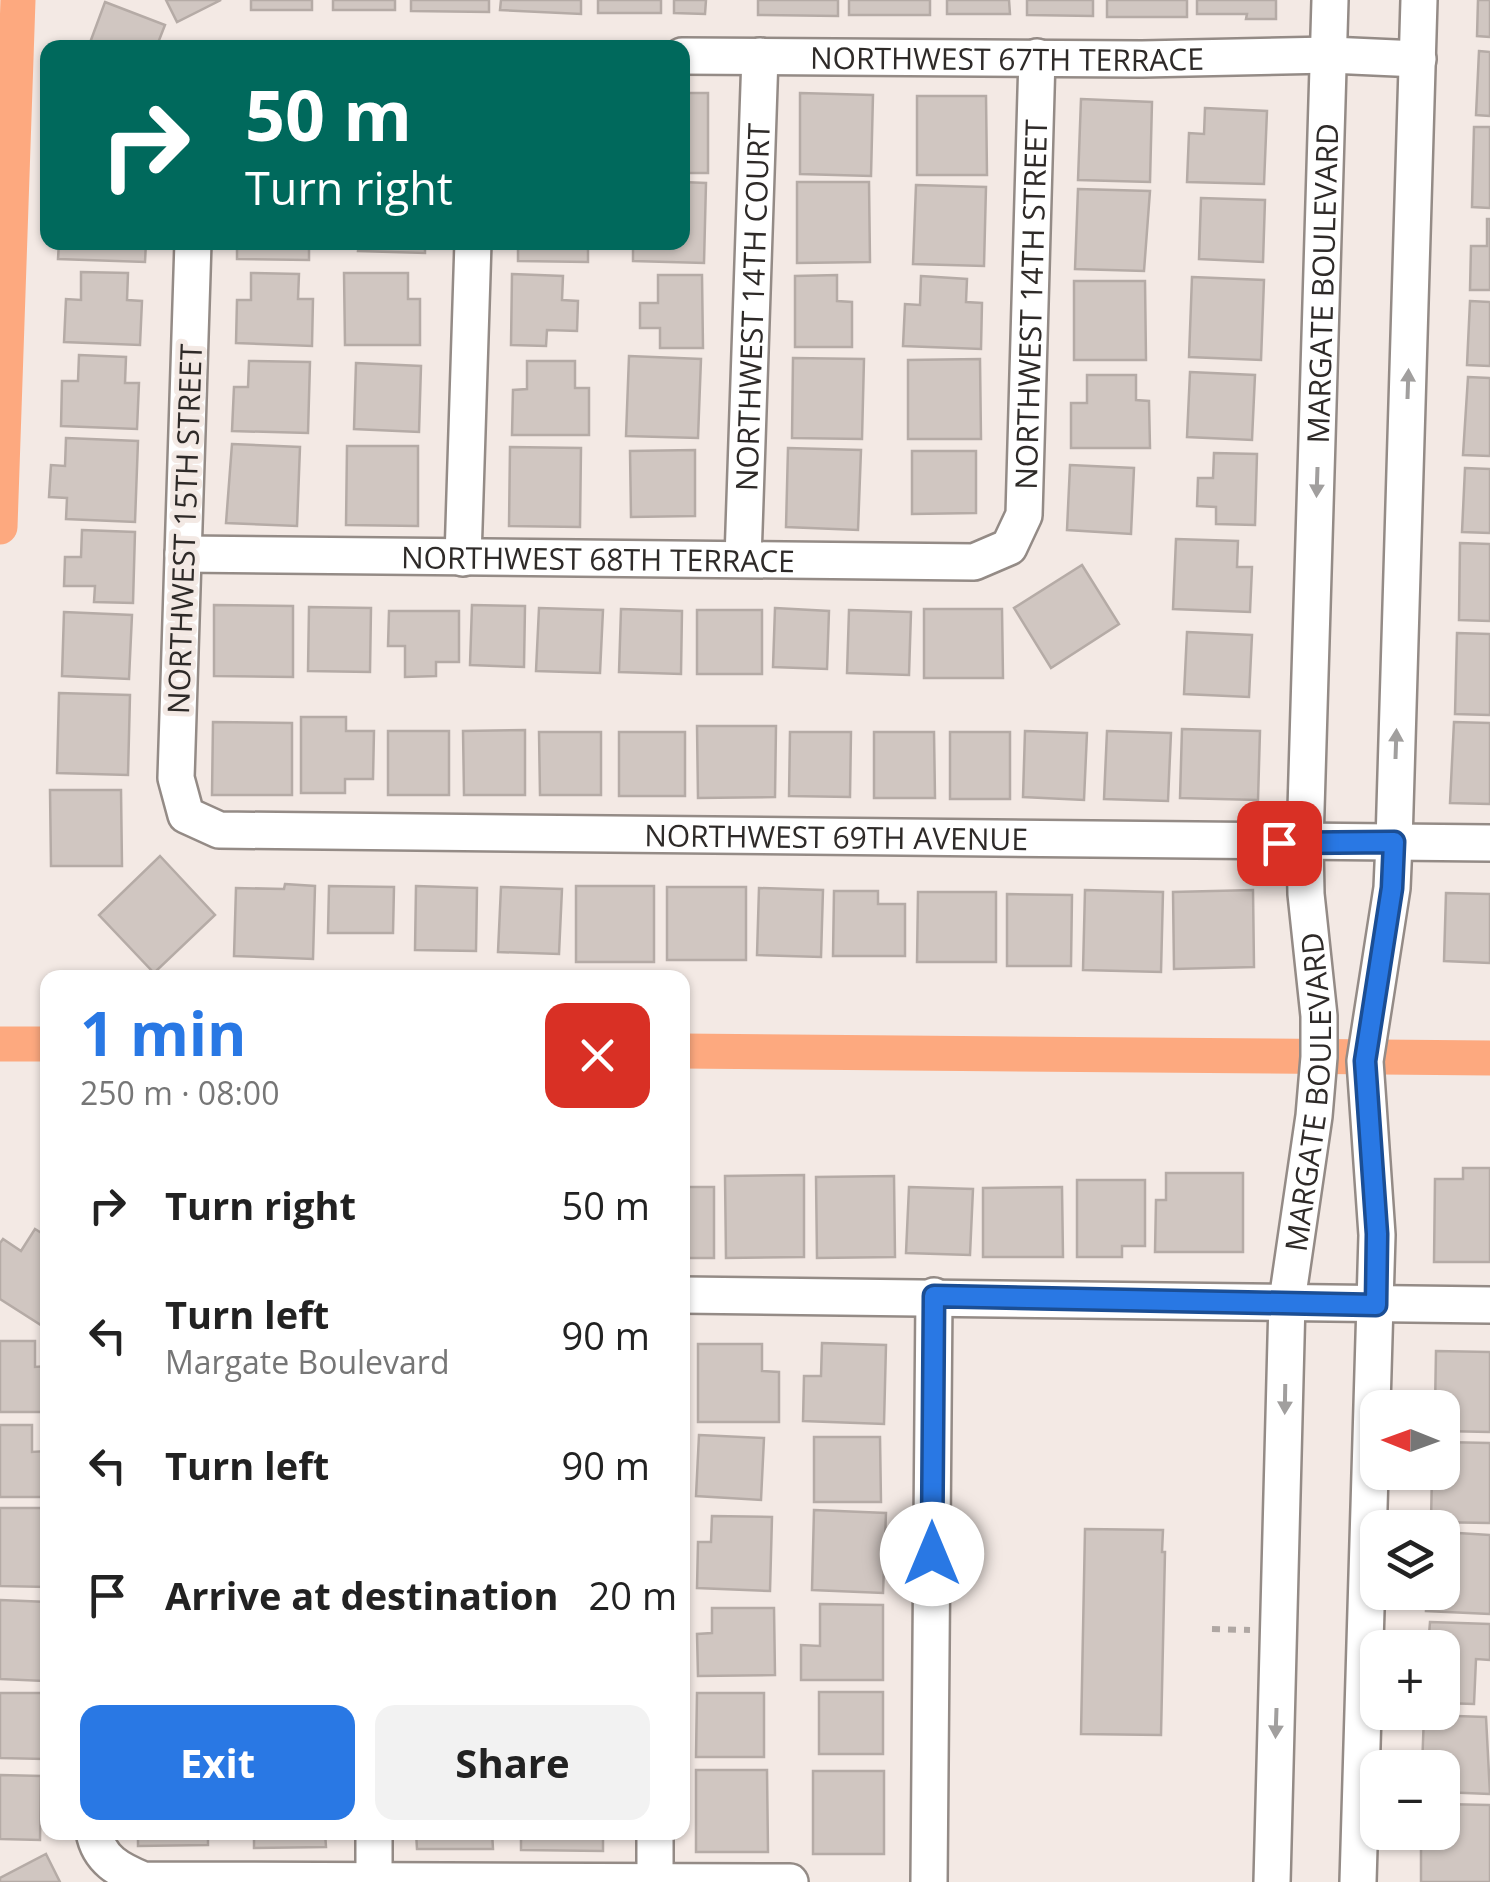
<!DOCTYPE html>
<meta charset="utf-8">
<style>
:root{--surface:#fff;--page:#f2f2f2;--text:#222;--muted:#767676;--accent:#2978e4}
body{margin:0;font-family:"Open Sans",sans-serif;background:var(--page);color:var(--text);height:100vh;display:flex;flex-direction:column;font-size:38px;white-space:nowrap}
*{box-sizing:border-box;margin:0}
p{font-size:32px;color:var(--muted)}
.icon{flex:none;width:55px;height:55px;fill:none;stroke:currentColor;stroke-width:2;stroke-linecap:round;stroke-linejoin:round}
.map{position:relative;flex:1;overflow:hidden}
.details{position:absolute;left:40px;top:970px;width:650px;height:870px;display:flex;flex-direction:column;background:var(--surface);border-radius:20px;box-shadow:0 2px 8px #0004}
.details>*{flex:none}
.banner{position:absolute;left:40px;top:40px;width:650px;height:210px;border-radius:20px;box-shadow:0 2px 8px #0004;background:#00695c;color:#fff;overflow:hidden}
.needle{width:65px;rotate:271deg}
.buttons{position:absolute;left:1360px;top:1390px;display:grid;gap:20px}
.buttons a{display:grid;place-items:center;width:100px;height:100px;border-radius:20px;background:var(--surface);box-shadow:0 2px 8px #0004;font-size:50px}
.pin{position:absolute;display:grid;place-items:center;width:85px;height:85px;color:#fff;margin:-42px;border-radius:20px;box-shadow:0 5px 15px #0006}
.me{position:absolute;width:110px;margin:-55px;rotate:0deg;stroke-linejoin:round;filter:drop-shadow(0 0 8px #0008)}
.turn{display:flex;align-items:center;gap:35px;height:210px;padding:0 40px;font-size:45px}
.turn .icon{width:130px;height:130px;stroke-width:2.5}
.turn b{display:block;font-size:70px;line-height:85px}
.round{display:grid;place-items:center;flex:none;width:105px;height:105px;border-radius:20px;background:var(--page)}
.headline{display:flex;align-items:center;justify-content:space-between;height:170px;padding:0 40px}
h1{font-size:60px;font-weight:700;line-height:75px;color:var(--accent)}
.button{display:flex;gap:20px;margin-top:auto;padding:20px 40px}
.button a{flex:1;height:115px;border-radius:20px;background:var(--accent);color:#fff;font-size:40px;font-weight:700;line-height:115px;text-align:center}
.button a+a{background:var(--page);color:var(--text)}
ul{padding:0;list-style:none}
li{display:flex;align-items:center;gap:30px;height:130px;padding:0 40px}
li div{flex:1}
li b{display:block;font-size:38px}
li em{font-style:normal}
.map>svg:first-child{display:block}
</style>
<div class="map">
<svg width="1490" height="1882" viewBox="0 0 1490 1882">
<rect width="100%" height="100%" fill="#f3e9e4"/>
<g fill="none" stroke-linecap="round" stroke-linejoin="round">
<path stroke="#fda97f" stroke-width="35" d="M 0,527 L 18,0
M 0,1044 L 48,1044
M 682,1051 L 1490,1058"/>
</g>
<path fill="#d0c6c1" stroke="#b5aba6" stroke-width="2.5" d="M 166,0 L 221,0 L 177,22 Z
M 251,0 L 312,0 L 312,10 L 251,10 Z
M 333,0 L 395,0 L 395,10 L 333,10 Z
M 411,0 L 489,0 L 489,12 L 411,11 Z
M 501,0 L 581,0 L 581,14 L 500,10 Z
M 598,0 L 661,0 L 661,13 L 598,13 Z
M 674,0 L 706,0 L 705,14 L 674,13 Z
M 758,0 L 838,0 L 838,16 L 758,15 Z
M 849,0 L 930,0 L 930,15 L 849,15 Z
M 947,0 L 1009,0 L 1010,14 L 947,14 Z
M 1027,0 L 1093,0 L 1093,16 L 1027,15 Z
M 1107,0 L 1187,0 L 1187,17 L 1107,17 Z
M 1197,0 L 1276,0 L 1276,19 L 1246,19 L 1247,14 L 1197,14 Z
M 1478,0 L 1490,0 L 1490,37 L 1477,36 Z
M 105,2 L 165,25 L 156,48 L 88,48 Z
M 1479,51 L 1490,52 L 1490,116 L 1476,115 Z
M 682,93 L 708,93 L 708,173 L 682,173 Z
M 800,93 L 873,95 L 871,176 L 800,174 Z
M 917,96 L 986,96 L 987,175 L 917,175 Z
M 1081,99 L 1152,102 L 1150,182 L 1078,180 Z
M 1205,108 L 1267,111 L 1264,184 L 1187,182 L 1189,133 L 1204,134 Z
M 1474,127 L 1490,127 L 1490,208 L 1472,207 Z
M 682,182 L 706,183 L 704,263 L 633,261 L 633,242 L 682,242 Z
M 797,182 L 869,182 L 870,262 L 797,263 Z
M 916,185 L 986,187 L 984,266 L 913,264 Z
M 1078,189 L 1150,191 L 1144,271 L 1075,269 Z
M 1201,198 L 1265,200 L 1263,262 L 1199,259 Z
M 1487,219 L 1490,219 L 1490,290 L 1470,290 L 1471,246 L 1487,246 Z
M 59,242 L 146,242 L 145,262 L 58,259 Z
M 237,242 L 309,242 L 309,260 L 237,259 Z
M 359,242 L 425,242 L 425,253 L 358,251 Z
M 518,242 L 588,242 L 588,262 L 518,261 Z
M 81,272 L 128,273 L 127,300 L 142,301 L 140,345 L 64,342 L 66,299 L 81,300 Z
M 251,273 L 299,274 L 298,299 L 313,299 L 312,346 L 236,343 L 237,300 L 251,300 Z
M 344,273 L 408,273 L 408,299 L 420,299 L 420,345 L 345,345 Z
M 512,274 L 563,276 L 562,300 L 578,301 L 577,331 L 547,330 L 546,346 L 511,345 Z
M 658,275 L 702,275 L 703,348 L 660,348 L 660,328 L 640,328 L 640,303 L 658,303 Z
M 837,275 L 837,301 L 852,302 L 852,347 L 795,347 L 795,276 Z
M 921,276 L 967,279 L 966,302 L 982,303 L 981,349 L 903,346 L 905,304 L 920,305 Z
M 1192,277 L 1264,280 L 1261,360 L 1189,357 Z
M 1074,281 L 1145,281 L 1146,360 L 1074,360 Z
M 1470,301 L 1490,302 L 1490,366 L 1467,365 Z
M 79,355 L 126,357 L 125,383 L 139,383 L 137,429 L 61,426 L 62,381 L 78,381 Z
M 629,356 L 701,359 L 698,438 L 626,436 Z
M 793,358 L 864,359 L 862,439 L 792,438 Z
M 980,359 L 981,439 L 908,439 L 908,360 Z
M 249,361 L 310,362 L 308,433 L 232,431 L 234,387 L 248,387 Z
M 527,361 L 575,361 L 575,388 L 589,388 L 589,435 L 512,435 L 513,390 L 527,389 Z
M 356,363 L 421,366 L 419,432 L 354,429 Z
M 1190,372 L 1255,375 L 1252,440 L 1187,437 Z
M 1087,375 L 1136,375 L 1136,400 L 1149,401 L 1150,448 L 1071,448 L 1071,403 L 1087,403 Z
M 1468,377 L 1490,378 L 1490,456 L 1463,455 Z
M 66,438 L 138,441 L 135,522 L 66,519 L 67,498 L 49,497 L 51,465 L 65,466 Z
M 232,444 L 300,447 L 297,526 L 226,523 Z
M 347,446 L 418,446 L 418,526 L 346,525 Z
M 510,447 L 581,448 L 580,527 L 509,526 Z
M 788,448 L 861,450 L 858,530 L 786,527 Z
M 695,450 L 695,516 L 631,517 L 630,451 Z
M 912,451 L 976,451 L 976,513 L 912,514 Z
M 1214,453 L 1257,454 L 1255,525 L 1216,524 L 1216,507 L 1197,506 L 1198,478 L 1213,478 Z
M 1070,465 L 1134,468 L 1131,534 L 1067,530 Z
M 1465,468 L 1490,469 L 1490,533 L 1462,532 Z
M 82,530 L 135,532 L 133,603 L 94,602 L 95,586 L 64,586 L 65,557 L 81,557 Z
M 1176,539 L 1238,541 L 1237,567 L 1252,567 L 1250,612 L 1173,609 Z
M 1460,543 L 1490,544 L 1490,621 L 1459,620 Z
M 1082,565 L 1119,624 L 1051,668 L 1014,608 Z
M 214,605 L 293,606 L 293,677 L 214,676 Z
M 472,605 L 525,606 L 524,667 L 470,665 Z
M 309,607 L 371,608 L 370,672 L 308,671 Z
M 539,608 L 603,610 L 600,673 L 536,671 Z
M 775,608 L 829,611 L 827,669 L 773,667 Z
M 621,609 L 682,611 L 681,674 L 619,672 Z
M 924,609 L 1002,609 L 1003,678 L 924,678 Z
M 697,610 L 762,610 L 762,674 L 697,674 Z
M 849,610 L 911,612 L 909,675 L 847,673 Z
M 389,611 L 459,611 L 459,662 L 436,662 L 436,676 L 405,677 L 405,646 L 388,646 Z
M 64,612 L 132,615 L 129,679 L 62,676 Z
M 1187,632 L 1252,635 L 1249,697 L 1184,694 Z
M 1457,633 L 1490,634 L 1490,715 L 1455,714 Z
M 59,693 L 130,695 L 128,775 L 57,773 Z
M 301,717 L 346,717 L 346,731 L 374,731 L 373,779 L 345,779 L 345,793 L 301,793 Z
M 213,722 L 292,723 L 292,795 L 212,795 Z
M 1454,722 L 1490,723 L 1490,804 L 1450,803 Z
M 697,726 L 776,726 L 775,797 L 698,798 Z
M 1182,729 L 1260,731 L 1258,800 L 1180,798 Z
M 525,730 L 525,795 L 464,795 L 463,731 Z
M 388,731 L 449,731 L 449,795 L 388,795 Z
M 1025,731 L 1087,733 L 1084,800 L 1023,797 Z
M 1107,731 L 1171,733 L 1168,801 L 1104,799 Z
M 539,732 L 601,732 L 601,795 L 540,795 Z
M 619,732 L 685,732 L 685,796 L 619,796 Z
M 790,732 L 851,732 L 850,797 L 789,796 Z
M 874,732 L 934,732 L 935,798 L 874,798 Z
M 950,732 L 1010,732 L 1010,799 L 950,799 Z
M 50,790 L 121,790 L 122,866 L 51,866 Z
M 160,856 L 215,915 L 154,973 L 99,915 Z
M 285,884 L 315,886 L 313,959 L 234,956 L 236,888 L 284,889 Z
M 329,886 L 394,887 L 393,933 L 328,933 Z
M 416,886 L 477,888 L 476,951 L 415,950 Z
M 576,886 L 654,886 L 654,962 L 576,962 Z
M 501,887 L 562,889 L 559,954 L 498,952 Z
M 667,887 L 746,887 L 746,960 L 667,960 Z
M 759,888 L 823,890 L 821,957 L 757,955 Z
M 1085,890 L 1163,892 L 1161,972 L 1083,970 Z
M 1253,890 L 1254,967 L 1174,969 L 1173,892 Z
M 834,891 L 878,891 L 878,904 L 905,904 L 905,956 L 833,956 Z
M 918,892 L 996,892 L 996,962 L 917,962 Z
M 1446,893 L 1490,894 L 1490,963 L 1444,961 Z
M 1007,894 L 1072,895 L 1071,966 L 1007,966 Z
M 1463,1168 L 1490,1168 L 1490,1262 L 1434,1262 L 1435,1179 L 1463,1179 Z
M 1166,1173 L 1243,1173 L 1243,1252 L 1155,1252 L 1156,1200 L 1166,1200 Z
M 804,1175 L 804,1257 L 726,1258 L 725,1176 Z
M 894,1176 L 895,1257 L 817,1258 L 816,1177 Z
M 1077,1180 L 1145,1180 L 1145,1246 L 1122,1246 L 1122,1257 L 1077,1257 Z
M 682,1187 L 714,1187 L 714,1258 L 682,1258 Z
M 909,1187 L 973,1189 L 970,1255 L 906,1253 Z
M 1062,1187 L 1063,1257 L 983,1257 L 983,1188 Z
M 35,1229 L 48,1237 L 48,1322 L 44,1327 L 0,1299 L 0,1243 L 3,1239 L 21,1251 Z
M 0,1341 L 35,1341 L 35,1367 L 47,1366 L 47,1412 L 0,1412 Z
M 822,1343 L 886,1345 L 884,1424 L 803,1421 L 804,1376 L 821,1376 Z
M 698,1344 L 762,1344 L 762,1371 L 779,1372 L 779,1422 L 698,1422 Z
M 1436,1351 L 1490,1352 L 1490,1432 L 1442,1431 L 1442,1408 L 1435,1408 Z
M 0,1425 L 32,1425 L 32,1452 L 46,1451 L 47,1497 L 0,1497 Z
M 699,1435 L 764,1438 L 761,1500 L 696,1496 Z
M 814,1437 L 880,1437 L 881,1502 L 814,1502 Z
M 1442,1442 L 1490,1443 L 1490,1523 L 1431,1522 L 1432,1472 L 1442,1472 Z
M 0,1508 L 48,1508 L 48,1587 L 0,1586 Z
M 814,1510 L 886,1513 L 883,1593 L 812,1590 Z
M 712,1516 L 772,1517 L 770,1591 L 697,1588 L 698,1542 L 711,1542 Z
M 1085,1529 L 1163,1530 L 1162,1552 L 1165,1552 L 1161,1735 L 1081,1734 Z
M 1442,1532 L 1490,1535 L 1490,1614 L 1426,1611 L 1427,1592 L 1442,1592 Z
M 0,1600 L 48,1602 L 44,1681 L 0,1679 Z
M 820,1604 L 883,1605 L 883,1680 L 801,1680 L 801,1645 L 820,1646 Z
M 712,1608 L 774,1608 L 775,1675 L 698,1676 L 697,1634 L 712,1633 Z
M 1430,1622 L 1490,1624 L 1490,1660 L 1476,1659 L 1474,1704 L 1442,1703 L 1442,1648 L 1428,1648 Z
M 819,1692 L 883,1692 L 883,1754 L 819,1754 Z
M 0,1693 L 46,1693 L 44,1759 L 0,1758 Z
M 697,1693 L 764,1693 L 764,1757 L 696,1757 Z
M 1424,1715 L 1486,1717 L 1490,1794 L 1442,1792 L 1442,1768 L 1422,1768 Z
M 696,1770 L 767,1770 L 768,1852 L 696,1852 Z
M 813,1771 L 884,1771 L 884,1854 L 813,1854 Z
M 0,1775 L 41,1776 L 40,1840 L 0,1839 Z
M 1442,1804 L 1490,1805 L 1490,1882 L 1421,1882 L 1421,1832 L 1442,1832 Z
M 138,1832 L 208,1832 L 208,1845 L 138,1846 Z
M 254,1832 L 325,1832 L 326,1847 L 254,1848 Z
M 416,1832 L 492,1832 L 493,1849 L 417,1849 Z
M 521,1832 L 603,1832 L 603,1851 L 521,1850 Z
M 46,1854 L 60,1882 L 0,1882 L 0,1878 Z"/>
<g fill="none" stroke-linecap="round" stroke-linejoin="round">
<g stroke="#948b86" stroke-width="40">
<g id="minor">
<path id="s1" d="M 682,56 L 1142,59 L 1330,55 L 1418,59"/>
<path id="s2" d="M 193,242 L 176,778 L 186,815 L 219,830 L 1490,843"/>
<path id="s3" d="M 183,554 L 974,562 L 1009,547 L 1024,515 L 1037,57"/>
<path d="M 463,558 L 473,242"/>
<path id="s4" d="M 743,559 L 760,56"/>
<path d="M 682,1295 L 1490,1305"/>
<path d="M 94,1832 C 99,1860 119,1870 143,1880 L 790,1882"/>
<path d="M 655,1832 L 655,1879"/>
<path d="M 374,1880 L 374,1832"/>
<path d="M 929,1882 L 934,1296"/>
<path id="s5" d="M 1272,1882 L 1287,1301 L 1314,1116 L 1319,1057 L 1319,1016 L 1306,894 L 1305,843 L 1330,0"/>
<path d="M 1358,1882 L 1377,1235 L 1365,1061 L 1392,888 L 1394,842 L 1419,0"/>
</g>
</g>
<path stroke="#afa7a3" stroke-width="6" stroke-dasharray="8 8" stroke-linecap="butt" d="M 1212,1629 L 1250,1630"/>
<use href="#minor" stroke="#fff" stroke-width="35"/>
</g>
<defs><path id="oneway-solid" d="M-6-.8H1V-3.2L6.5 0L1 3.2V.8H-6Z" transform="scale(2.5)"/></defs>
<g fill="#a19f9e">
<use href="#oneway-solid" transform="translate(1408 384) rotate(-88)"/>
<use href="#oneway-solid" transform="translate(1317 482) rotate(92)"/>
<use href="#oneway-solid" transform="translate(1396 744) rotate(-88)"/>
<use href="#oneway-solid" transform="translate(1285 1399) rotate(91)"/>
<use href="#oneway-solid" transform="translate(1276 1723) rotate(92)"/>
</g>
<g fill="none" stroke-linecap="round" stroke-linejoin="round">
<g stroke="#1b4e94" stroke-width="25">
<path id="route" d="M 932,1554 L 934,1296 L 1376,1305 L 1377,1234 L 1365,1061 L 1392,888 L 1394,842 L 1279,843"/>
</g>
<use href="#route" stroke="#2978e4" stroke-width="18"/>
</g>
<g text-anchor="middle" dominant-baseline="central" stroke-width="10" stroke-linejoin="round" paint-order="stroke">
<g font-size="30" fill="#2e2a28" stroke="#f3e9e4">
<text stroke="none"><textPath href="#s1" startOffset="325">NORTHWEST 67TH TERRACE</textPath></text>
<text stroke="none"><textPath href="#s5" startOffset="1602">MARGATE BOULEVARD</textPath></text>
<text stroke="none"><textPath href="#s3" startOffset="1075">NORTHWEST 14TH STREET</textPath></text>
<text stroke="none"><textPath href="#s4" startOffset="252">NORTHWEST 14TH COURT</textPath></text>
<text transform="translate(184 529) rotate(-88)">NORTHWEST 15TH STREET</text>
<text stroke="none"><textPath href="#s3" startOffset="415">NORTHWEST 68TH TERRACE</textPath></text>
<text stroke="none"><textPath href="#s2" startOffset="1228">NORTHWEST 69TH AVENUE</textPath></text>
<text stroke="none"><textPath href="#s5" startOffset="792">MARGATE BOULEVARD</textPath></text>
</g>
</g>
</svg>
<div class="buttons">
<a><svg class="needle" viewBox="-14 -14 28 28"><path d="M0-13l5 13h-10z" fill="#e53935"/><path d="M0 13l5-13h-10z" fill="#767676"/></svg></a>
<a><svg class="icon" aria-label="layers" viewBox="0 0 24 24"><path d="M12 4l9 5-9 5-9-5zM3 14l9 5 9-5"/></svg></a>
<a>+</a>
<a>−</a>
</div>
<div class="pin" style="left:1279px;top:843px;background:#d93025"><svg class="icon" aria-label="arrive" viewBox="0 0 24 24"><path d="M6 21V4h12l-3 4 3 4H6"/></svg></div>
<svg class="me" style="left:932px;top:1554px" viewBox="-20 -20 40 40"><circle r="19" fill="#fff"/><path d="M0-13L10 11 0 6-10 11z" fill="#2978e4"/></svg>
<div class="banner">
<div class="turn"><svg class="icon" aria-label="right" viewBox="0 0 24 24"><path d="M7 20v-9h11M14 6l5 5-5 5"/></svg><div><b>50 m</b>Turn right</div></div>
</div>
<section class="details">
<div class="headline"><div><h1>1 min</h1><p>250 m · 08:00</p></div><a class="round" style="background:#d93025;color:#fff"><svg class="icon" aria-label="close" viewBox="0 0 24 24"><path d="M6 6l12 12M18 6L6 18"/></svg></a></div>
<ul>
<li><svg class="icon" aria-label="right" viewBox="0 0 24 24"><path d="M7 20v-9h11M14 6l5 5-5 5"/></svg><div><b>Turn right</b></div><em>50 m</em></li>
<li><svg class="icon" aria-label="left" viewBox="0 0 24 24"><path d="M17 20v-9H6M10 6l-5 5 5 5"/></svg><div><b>Turn left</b><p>Margate Boulevard</p></div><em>90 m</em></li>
<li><svg class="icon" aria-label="left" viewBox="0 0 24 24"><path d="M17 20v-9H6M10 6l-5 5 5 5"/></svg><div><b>Turn left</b></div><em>90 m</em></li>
<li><svg class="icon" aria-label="arrive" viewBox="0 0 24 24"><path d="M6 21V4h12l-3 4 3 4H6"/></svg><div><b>Arrive at destination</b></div><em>20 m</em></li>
</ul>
<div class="button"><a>Exit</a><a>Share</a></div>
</section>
</div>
